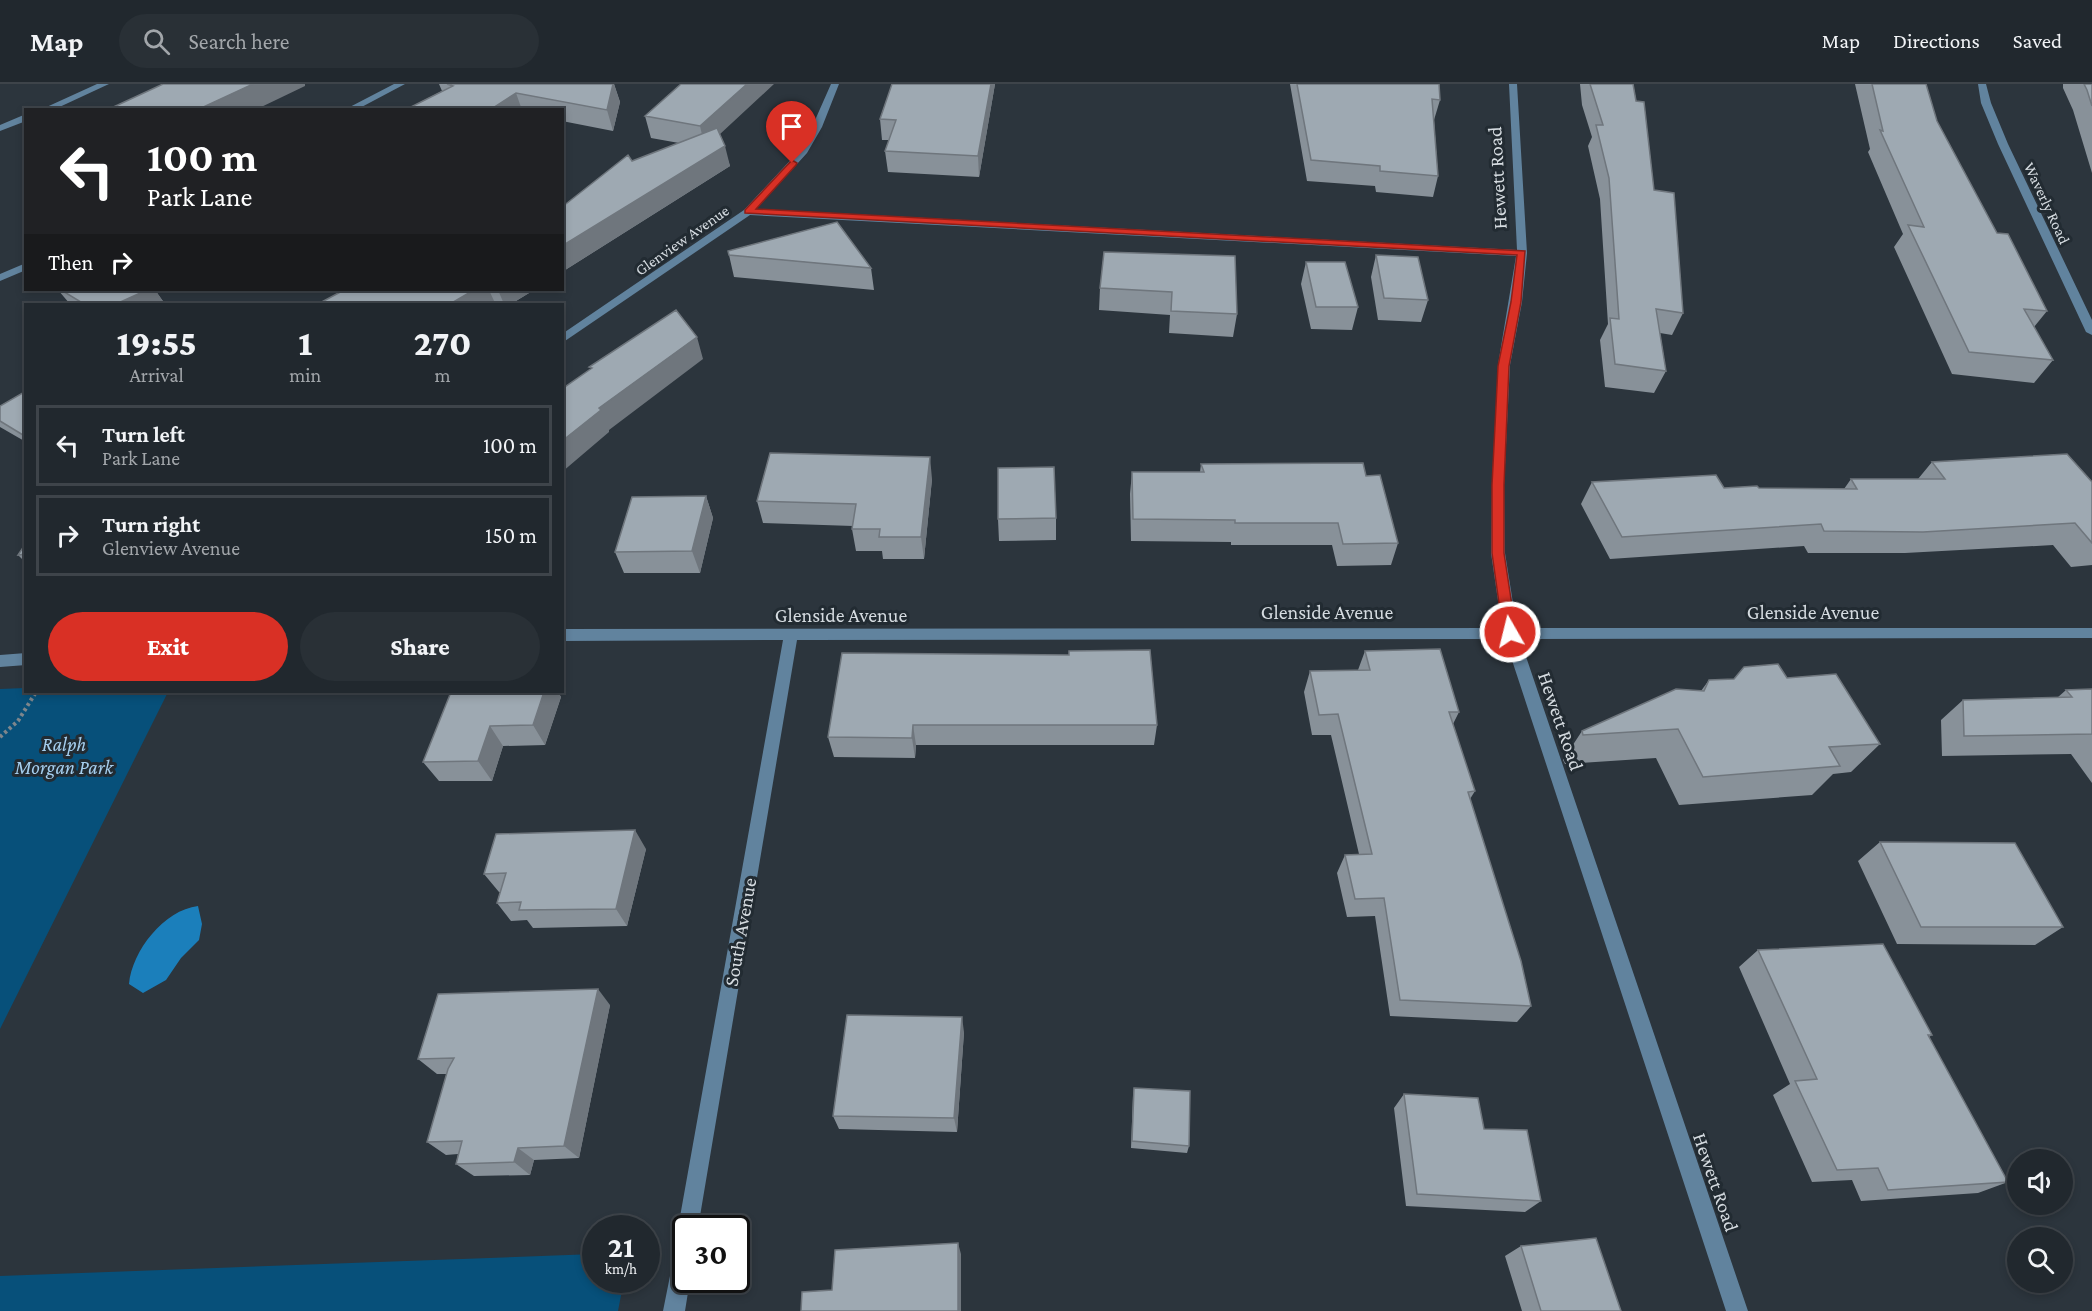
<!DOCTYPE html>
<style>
:root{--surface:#21282e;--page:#293036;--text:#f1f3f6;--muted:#a2a6aa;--line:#3e444a;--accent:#d93025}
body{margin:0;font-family:"Crimson Pro",serif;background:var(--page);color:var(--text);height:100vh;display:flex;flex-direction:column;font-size:22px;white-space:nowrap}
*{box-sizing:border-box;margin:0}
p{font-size:20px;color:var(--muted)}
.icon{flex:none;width:33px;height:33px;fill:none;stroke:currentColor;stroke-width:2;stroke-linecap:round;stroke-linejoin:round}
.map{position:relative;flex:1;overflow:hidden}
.panel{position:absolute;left:24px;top:219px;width:540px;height:390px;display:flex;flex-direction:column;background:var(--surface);border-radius:0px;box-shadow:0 3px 9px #0003,0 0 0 2px var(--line)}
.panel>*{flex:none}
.guide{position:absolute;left:24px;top:24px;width:540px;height:183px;border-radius:0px;box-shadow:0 3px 9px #0003,0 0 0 2px var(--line);background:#202124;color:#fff;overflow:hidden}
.fabs{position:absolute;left:2007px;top:1065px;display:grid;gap:12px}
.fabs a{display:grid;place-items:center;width:66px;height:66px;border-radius:50%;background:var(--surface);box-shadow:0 3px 9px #0003,0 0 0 2px var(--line);font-size:30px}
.speed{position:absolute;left:582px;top:1131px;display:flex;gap:12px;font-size:30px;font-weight:700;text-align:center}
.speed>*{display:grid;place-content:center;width:78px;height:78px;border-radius:50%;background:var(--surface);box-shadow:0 3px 9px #0003,0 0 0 2px var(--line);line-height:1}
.speed small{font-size:15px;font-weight:400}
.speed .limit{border:3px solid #111;border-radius:9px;background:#fff;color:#111}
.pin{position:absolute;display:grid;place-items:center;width:51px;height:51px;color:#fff;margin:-62px -26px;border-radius:50% 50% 50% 0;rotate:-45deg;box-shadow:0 0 6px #0007}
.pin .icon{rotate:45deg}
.me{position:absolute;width:66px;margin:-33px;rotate:352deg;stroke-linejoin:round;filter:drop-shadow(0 0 4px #0008)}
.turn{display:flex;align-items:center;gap:21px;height:126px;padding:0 24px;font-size:27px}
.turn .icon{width:78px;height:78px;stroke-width:2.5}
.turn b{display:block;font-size:42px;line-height:51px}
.then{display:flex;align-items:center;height:57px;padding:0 24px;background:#0003;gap:12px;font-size:22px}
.eta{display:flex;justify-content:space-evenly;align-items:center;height:102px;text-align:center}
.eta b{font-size:36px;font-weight:800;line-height:42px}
.cta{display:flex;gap:12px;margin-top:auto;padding:12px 24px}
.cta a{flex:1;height:69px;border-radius:36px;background:var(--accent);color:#fff;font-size:24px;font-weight:800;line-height:69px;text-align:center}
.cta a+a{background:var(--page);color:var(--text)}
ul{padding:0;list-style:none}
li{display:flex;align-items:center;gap:18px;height:81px;margin:0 12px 9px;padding:0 12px;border:3px solid var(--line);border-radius:0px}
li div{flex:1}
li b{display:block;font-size:22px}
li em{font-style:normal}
header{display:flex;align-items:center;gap:36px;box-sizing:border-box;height:84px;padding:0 30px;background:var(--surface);border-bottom:2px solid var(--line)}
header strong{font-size:28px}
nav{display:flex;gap:33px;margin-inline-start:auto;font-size:21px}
.search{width:420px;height:54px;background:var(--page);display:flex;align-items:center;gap:15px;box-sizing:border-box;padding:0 21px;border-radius:33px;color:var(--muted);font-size:22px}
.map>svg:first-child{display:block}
</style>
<header>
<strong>Map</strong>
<div class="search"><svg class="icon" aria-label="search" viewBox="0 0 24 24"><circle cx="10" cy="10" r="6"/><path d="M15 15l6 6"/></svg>Search here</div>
<nav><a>Map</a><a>Directions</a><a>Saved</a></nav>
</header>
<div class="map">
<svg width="2092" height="1227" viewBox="0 0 2092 1227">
<rect width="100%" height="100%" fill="#2c353d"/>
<path fill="#07507a" d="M 25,604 L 26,608 L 168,608 L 0,945 L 0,605 Z
M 595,1170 L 596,1196 L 624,1196 L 618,1227 L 0,1227 L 0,1192 Z"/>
<path fill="#1b7fbb" d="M 198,822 L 202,840 L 199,856 L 181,874 L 166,896 L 143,909 L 129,900 C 132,867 164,826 198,822 Z"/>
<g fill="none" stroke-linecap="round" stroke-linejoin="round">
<path stroke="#7e868c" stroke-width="4" stroke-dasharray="3 3" stroke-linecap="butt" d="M 0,653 L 18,637 L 36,608"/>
<path fill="#61839e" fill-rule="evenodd" d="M 97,0 L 109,0 L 53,26 L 40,26 Z
M 394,0 L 405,0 L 356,26 L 344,26 Z
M 831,0 L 839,0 L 822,43 L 807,69 L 756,125 L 1517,166 L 1509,0 L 1517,0 L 1527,169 L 1522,218 L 1510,281 L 1504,401 L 1505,469 L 1517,544 L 2092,544 L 2092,554 L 1520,555 L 1748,1227 L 1726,1227 L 1505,555 L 797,556 L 698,1144 L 686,1144 L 686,1196 L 690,1196 L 685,1227 L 663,1227 L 676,1162 L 679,1155 L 684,1153 L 681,1151 L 678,1144 L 783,556 L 562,557 L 562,545 L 1502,544 L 1491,469 L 1492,401 L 1498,281 L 1516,172 L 750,131 L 562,259 L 562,250 L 744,126 L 798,68 L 812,43 Z
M 1978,0 L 1986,0 L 1991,19 L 2008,60 L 2092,236 L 2092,251 L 2086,248 L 1998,60 L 1981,19 Z
M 26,30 L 26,37 L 0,47 L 0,41 Z
M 26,179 L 26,186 L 0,197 L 0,190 Z
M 26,569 L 26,581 L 0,583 L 0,571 Z"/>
</g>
<path fill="#889199" d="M 439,0 L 614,0 L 620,18 L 613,47 L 562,37 L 562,26 L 405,26 L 442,7 Z
M 681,0 L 719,50 L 730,82 L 562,188 L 562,123 L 632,77 L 679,59 L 651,54 L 645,32 Z
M 892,0 L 995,0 L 979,93 L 888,88 L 885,67 L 889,56 L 882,56 L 880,35 Z
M 1290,0 L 1439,0 L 1440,16 L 1434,36 L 1438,92 L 1433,113 L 1376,108 L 1375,102 L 1307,97 Z
M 1580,0 L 1633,0 L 1654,106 L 1683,229 L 1672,251 L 1660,249 L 1666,287 L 1654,309 L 1605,303 L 1600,256 L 1608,240 L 1600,115 L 1588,62 L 1592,53 L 1582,21 Z
M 1855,0 L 1926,0 L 1937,37 L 1997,149 L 2047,227 L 2034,243 L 2053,276 L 2034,299 L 1952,290 L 1894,163 L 1903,150 L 1868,68 L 1870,65 Z
M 2063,0 L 2092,0 L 2092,89 L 2073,26 L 2063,4 Z
M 1104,168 L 1237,230 L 1233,253 L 1169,249 L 1170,231 L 1099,226 L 1100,204 Z
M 729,171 L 871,184 L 874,206 L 734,193 Z
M 1376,171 L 1428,216 L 1421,238 L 1378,236 L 1371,193 Z
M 1306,178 L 1358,223 L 1352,246 L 1311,245 L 1301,200 Z
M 58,206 L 155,206 L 165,220 L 70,220 Z
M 344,206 L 534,206 L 511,220 L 498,220 L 495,219 L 494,220 L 318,220 Z
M 26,307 L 26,358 L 0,343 L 0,322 Z
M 1932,378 L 2092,398 L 2092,481 L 2071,483 L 2053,461 L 1905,469 L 1808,469 L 1804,462 L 1610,475 L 1581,420 L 1592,398 L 1724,404 L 1844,405 L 1851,395 L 1918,395 Z
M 1201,380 L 1366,392 L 1398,459 L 1391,481 L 1337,482 L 1332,461 L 1231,461 L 1231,458 L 1131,457 L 1130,410 L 1132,388 L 1200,388 Z
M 932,395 L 924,475 L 883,475 L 882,467 L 856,467 L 852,445 L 853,442 L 763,439 L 757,417 Z
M 706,412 L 713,434 L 700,489 L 624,489 L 615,468 Z
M 1056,434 L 1056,456 L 999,457 L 998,435 Z
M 26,459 L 26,479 L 18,471 Z
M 1365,567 L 1459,628 L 1453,640 L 1475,707 L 1470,715 L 1531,922 L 1517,938 L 1390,932 L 1375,832 L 1347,833 L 1337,789 L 1345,771 L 1359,770 L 1331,651 L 1312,651 L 1304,608 L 1310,587 L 1358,586 Z
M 842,569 L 1157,641 L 1154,661 L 916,661 L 915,674 L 834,673 L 828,653 Z
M 1787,594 L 1880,660 L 1851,688 L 1833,690 L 1812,711 L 1679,721 L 1656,674 L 1565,680 L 1563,676 L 1582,647 L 1701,607 L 1709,596 Z
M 2092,605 L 2092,699 L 2071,670 L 1942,672 L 1941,636 L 1963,616 L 2057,614 L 2066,606 Z
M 451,608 L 558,608 L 561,613 L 545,661 L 503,662 L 492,697 L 439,697 L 423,678 Z
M 1880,758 L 2063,843 L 2035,861 L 1897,860 L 1858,777 Z
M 646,765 L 627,842 L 533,844 L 527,836 L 511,837 L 497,819 L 500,808 L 499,808 L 484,790 Z
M 1758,866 L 1932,951 L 1929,953 L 2008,1098 L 1978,1109 L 1861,1117 L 1852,1096 L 1812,1098 L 1773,1011 L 1790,1000 L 1739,883 Z
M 610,921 L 579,1074 L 534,1076 L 530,1091 L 474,1092 L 456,1080 L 458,1070 L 446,1071 L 427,1058 L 447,990 L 437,990 L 418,975 Z
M 964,948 L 957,1048 L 839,1045 L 833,1032 Z
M 1134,1004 L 1189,1062 L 1187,1069 L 1131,1064 L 1133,1011 Z
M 1404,1010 L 1484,1045 L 1541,1117 L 1525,1128 L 1406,1122 L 1394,1024 Z
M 1521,1162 L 1621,1227 L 1522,1227 L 1505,1172 Z"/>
<path fill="#6f767d" d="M 253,0 L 305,0 L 305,2 L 255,26 L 197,26 Z
M 613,0 L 614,0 L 620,18 L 613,47 L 607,26 Z
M 747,0 L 774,0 L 705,64 L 700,42 Z
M 991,0 L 995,0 L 979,93 L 978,72 Z
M 516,9 L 522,26 L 490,26 Z
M 725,62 L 730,82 L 562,188 L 562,162 Z
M 147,206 L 155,206 L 165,220 L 116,220 Z
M 474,206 L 489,206 L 495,219 L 494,220 L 450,220 Z
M 498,206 L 534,206 L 511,220 L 504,220 Z
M 697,253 L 703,275 L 609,346 L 609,348 L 562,388 L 562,357 L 599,324 Z
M 930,373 L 932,395 L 924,475 L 921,453 Z
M 706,412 L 713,434 L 700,489 L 692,467 Z
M 544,608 L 558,608 L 561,613 L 545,661 L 533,641 Z
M 913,641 L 916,661 L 915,674 L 912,654 Z
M 490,642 L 503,662 L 492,697 L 478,677 Z
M 635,746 L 646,765 L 627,842 L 616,825 Z
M 598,905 L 610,921 L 579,1074 L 564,1062 Z
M 962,933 L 964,948 L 957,1048 L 954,1034 Z
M 518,1064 L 534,1076 L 530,1091 L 514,1078 Z
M 958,1159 L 961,1170 L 961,1227 L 958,1227 Z"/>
<path fill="#9ea9b2" stroke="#6f767d" stroke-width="1.5" d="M 163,0 L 253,0 L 197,26 L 107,26 Z
M 447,0 L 613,0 L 607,26 L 516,9 L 490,26 L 405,26 L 453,2 Z
M 681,0 L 747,0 L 700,42 L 645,32 Z
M 892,0 L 991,0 L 978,72 L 885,67 L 896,36 L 880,35 Z
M 1297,0 L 1439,0 L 1440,16 L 1432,15 L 1438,92 L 1380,87 L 1380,82 L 1311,76 Z
M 1590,0 L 1633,0 L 1636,17 L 1644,18 L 1654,106 L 1674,109 L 1683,229 L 1656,225 L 1666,287 L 1615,280 L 1610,234 L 1619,235 L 1609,94 L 1596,41 L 1603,41 Z
M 1872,0 L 1926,0 L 1937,37 L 1997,149 L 2008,150 L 2047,227 L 2024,225 L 2053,276 L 1969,268 L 1908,141 L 1924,143 L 1880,46 L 1883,47 Z
M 2084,0 L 2092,0 L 2092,22 L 2087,6 Z
M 717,44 L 725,62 L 562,162 L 562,123 L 628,71 L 632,77 Z
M 837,138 L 871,184 L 729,171 L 728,167 Z
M 1104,168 L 1235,172 L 1237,230 L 1171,227 L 1172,208 L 1100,204 Z
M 1376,171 L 1418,173 L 1428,216 L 1384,214 Z
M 1306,178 L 1345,178 L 1358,223 L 1316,223 Z
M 61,206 L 147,206 L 116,220 L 84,220 Z
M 344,206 L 474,206 L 450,220 L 318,220 Z
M 676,226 L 697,253 L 599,324 L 601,326 L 562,357 L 562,312 L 564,311 L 562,310 L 562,305 L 592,284 L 589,283 Z
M 26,307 L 26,349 L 23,351 L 0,337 L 0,322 Z
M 770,369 L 930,373 L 921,453 L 879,453 L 880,445 L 852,445 L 856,420 L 757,417 Z
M 2067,370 L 2092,398 L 2092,459 L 2075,439 L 1923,448 L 1824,447 L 1821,440 L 1622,453 L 1592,398 L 1716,391 L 1724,404 L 1757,402 L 1759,404 L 1857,405 L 1851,395 L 1945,395 L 1932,378 Z
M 1363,379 L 1366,392 L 1380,391 L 1398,459 L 1343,460 L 1338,439 L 1235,439 L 1235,436 L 1133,435 L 1132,388 L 1204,388 L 1201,380 Z
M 1054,383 L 1056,434 L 998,435 L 998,384 Z
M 706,412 L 692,467 L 615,468 L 632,413 Z
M 26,459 L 26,470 L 18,471 Z
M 1440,565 L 1459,628 L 1449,628 L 1475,707 L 1468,708 L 1521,877 L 1531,922 L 1400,916 L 1384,814 L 1355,815 L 1345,771 L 1372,770 L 1338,630 L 1319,631 L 1310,587 L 1370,586 L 1365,567 Z
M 1150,566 L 1157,641 L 913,641 L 912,654 L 828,653 L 842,569 L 1069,571 L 1069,567 Z
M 1778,580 L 1787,594 L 1836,590 L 1880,660 L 1829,663 L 1840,682 L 1703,693 L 1678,645 L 1583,651 L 1582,647 L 1676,605 L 1704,607 L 1709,596 L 1734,595 L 1744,583 Z
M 2092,605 L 2092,650 L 1964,652 L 1963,616 L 2072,613 L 2066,606 Z
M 451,608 L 544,608 L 533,641 L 490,642 L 478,677 L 423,678 Z
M 635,746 L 616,825 L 519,826 L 521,818 L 497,819 L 506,789 L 484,790 L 496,750 Z
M 1880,758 L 2015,759 L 2063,843 L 1921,843 Z
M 1883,860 L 1932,951 L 1928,951 L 2008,1098 L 1888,1106 L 1878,1084 L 1837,1086 L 1795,997 L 1817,995 L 1758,866 Z
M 598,905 L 564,1062 L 518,1064 L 514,1078 L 456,1080 L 462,1057 L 427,1058 L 448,985 L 454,974 L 418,975 L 438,910 Z
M 847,931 L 962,933 L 954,1034 L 833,1032 Z
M 1134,1004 L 1190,1007 L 1189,1062 L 1132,1057 Z
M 1404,1010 L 1478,1014 L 1484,1045 L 1527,1046 L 1541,1117 L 1417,1110 Z
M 1596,1154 L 1621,1227 L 1541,1227 L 1521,1162 Z
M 958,1159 L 958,1227 L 801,1227 L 802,1208 L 832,1206 L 835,1166 Z"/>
<path fill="#d93025" stroke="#8d1f18" stroke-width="1.5" d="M 792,76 L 797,79 L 796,81 L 756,125 L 1525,167 L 1521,218 L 1509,282 L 1504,401 L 1504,469 L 1516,548 L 1514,552 L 1510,553 L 1503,548 L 1492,469 L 1492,401 L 1498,282 L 1511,218 L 1517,171 L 745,129 L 745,126 Z"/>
<g text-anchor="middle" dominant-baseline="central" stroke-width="6" stroke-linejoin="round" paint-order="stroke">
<g font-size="16" fill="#d5dbe0" stroke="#222b32">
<text transform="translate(2047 119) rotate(65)">Waverly Road</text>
<text transform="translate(682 156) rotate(-35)">Glenview Avenue</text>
</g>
<g font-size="20" fill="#d5dbe0" stroke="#222b32">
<text transform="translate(1497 94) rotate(-93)">Hewett Road</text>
<text x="1327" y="528">Glenside Avenue</text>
<text x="1813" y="528">Glenside Avenue</text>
<text x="841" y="531">Glenside Avenue</text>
<text transform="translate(1561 637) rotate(71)">Hewett Road</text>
<text transform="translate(740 848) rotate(-80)">South Avenue</text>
<text transform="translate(1716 1098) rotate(71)">Hewett Road</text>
</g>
<g font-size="20" font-style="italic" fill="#a5ceee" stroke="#222b32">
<text x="64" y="660">Ralph<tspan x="64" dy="23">Morgan Park</tspan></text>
</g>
</g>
</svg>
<div class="fabs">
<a><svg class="icon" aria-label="sound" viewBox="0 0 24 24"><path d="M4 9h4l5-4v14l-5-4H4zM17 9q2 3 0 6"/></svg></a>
<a><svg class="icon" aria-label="search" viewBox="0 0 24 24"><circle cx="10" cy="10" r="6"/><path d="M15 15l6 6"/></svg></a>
</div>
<div class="speed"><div>21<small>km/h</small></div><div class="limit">30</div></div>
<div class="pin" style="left:792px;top:79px;background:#d93025"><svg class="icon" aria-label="arrive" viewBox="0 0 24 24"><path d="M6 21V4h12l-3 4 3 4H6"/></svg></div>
<svg class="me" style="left:1510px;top:548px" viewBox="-20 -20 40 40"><circle r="17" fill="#d93025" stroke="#fff" stroke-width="3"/><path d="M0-11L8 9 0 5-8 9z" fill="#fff"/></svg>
<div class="guide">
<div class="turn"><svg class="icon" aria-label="left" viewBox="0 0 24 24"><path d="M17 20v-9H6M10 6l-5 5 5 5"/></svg><div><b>100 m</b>Park Lane</div></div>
<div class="then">Then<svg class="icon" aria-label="right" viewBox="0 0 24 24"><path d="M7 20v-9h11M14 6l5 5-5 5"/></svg></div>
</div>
<section class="panel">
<div class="eta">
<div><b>19:55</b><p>Arrival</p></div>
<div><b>1</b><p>min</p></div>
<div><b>270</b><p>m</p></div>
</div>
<ul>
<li><svg class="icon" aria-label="left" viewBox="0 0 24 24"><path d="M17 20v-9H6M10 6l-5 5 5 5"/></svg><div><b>Turn left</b><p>Park Lane</p></div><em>100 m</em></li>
<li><svg class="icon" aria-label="right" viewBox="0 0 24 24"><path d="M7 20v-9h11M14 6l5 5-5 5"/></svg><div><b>Turn right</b><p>Glenview Avenue</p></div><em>150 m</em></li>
</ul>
<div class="cta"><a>Exit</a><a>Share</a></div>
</section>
</div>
